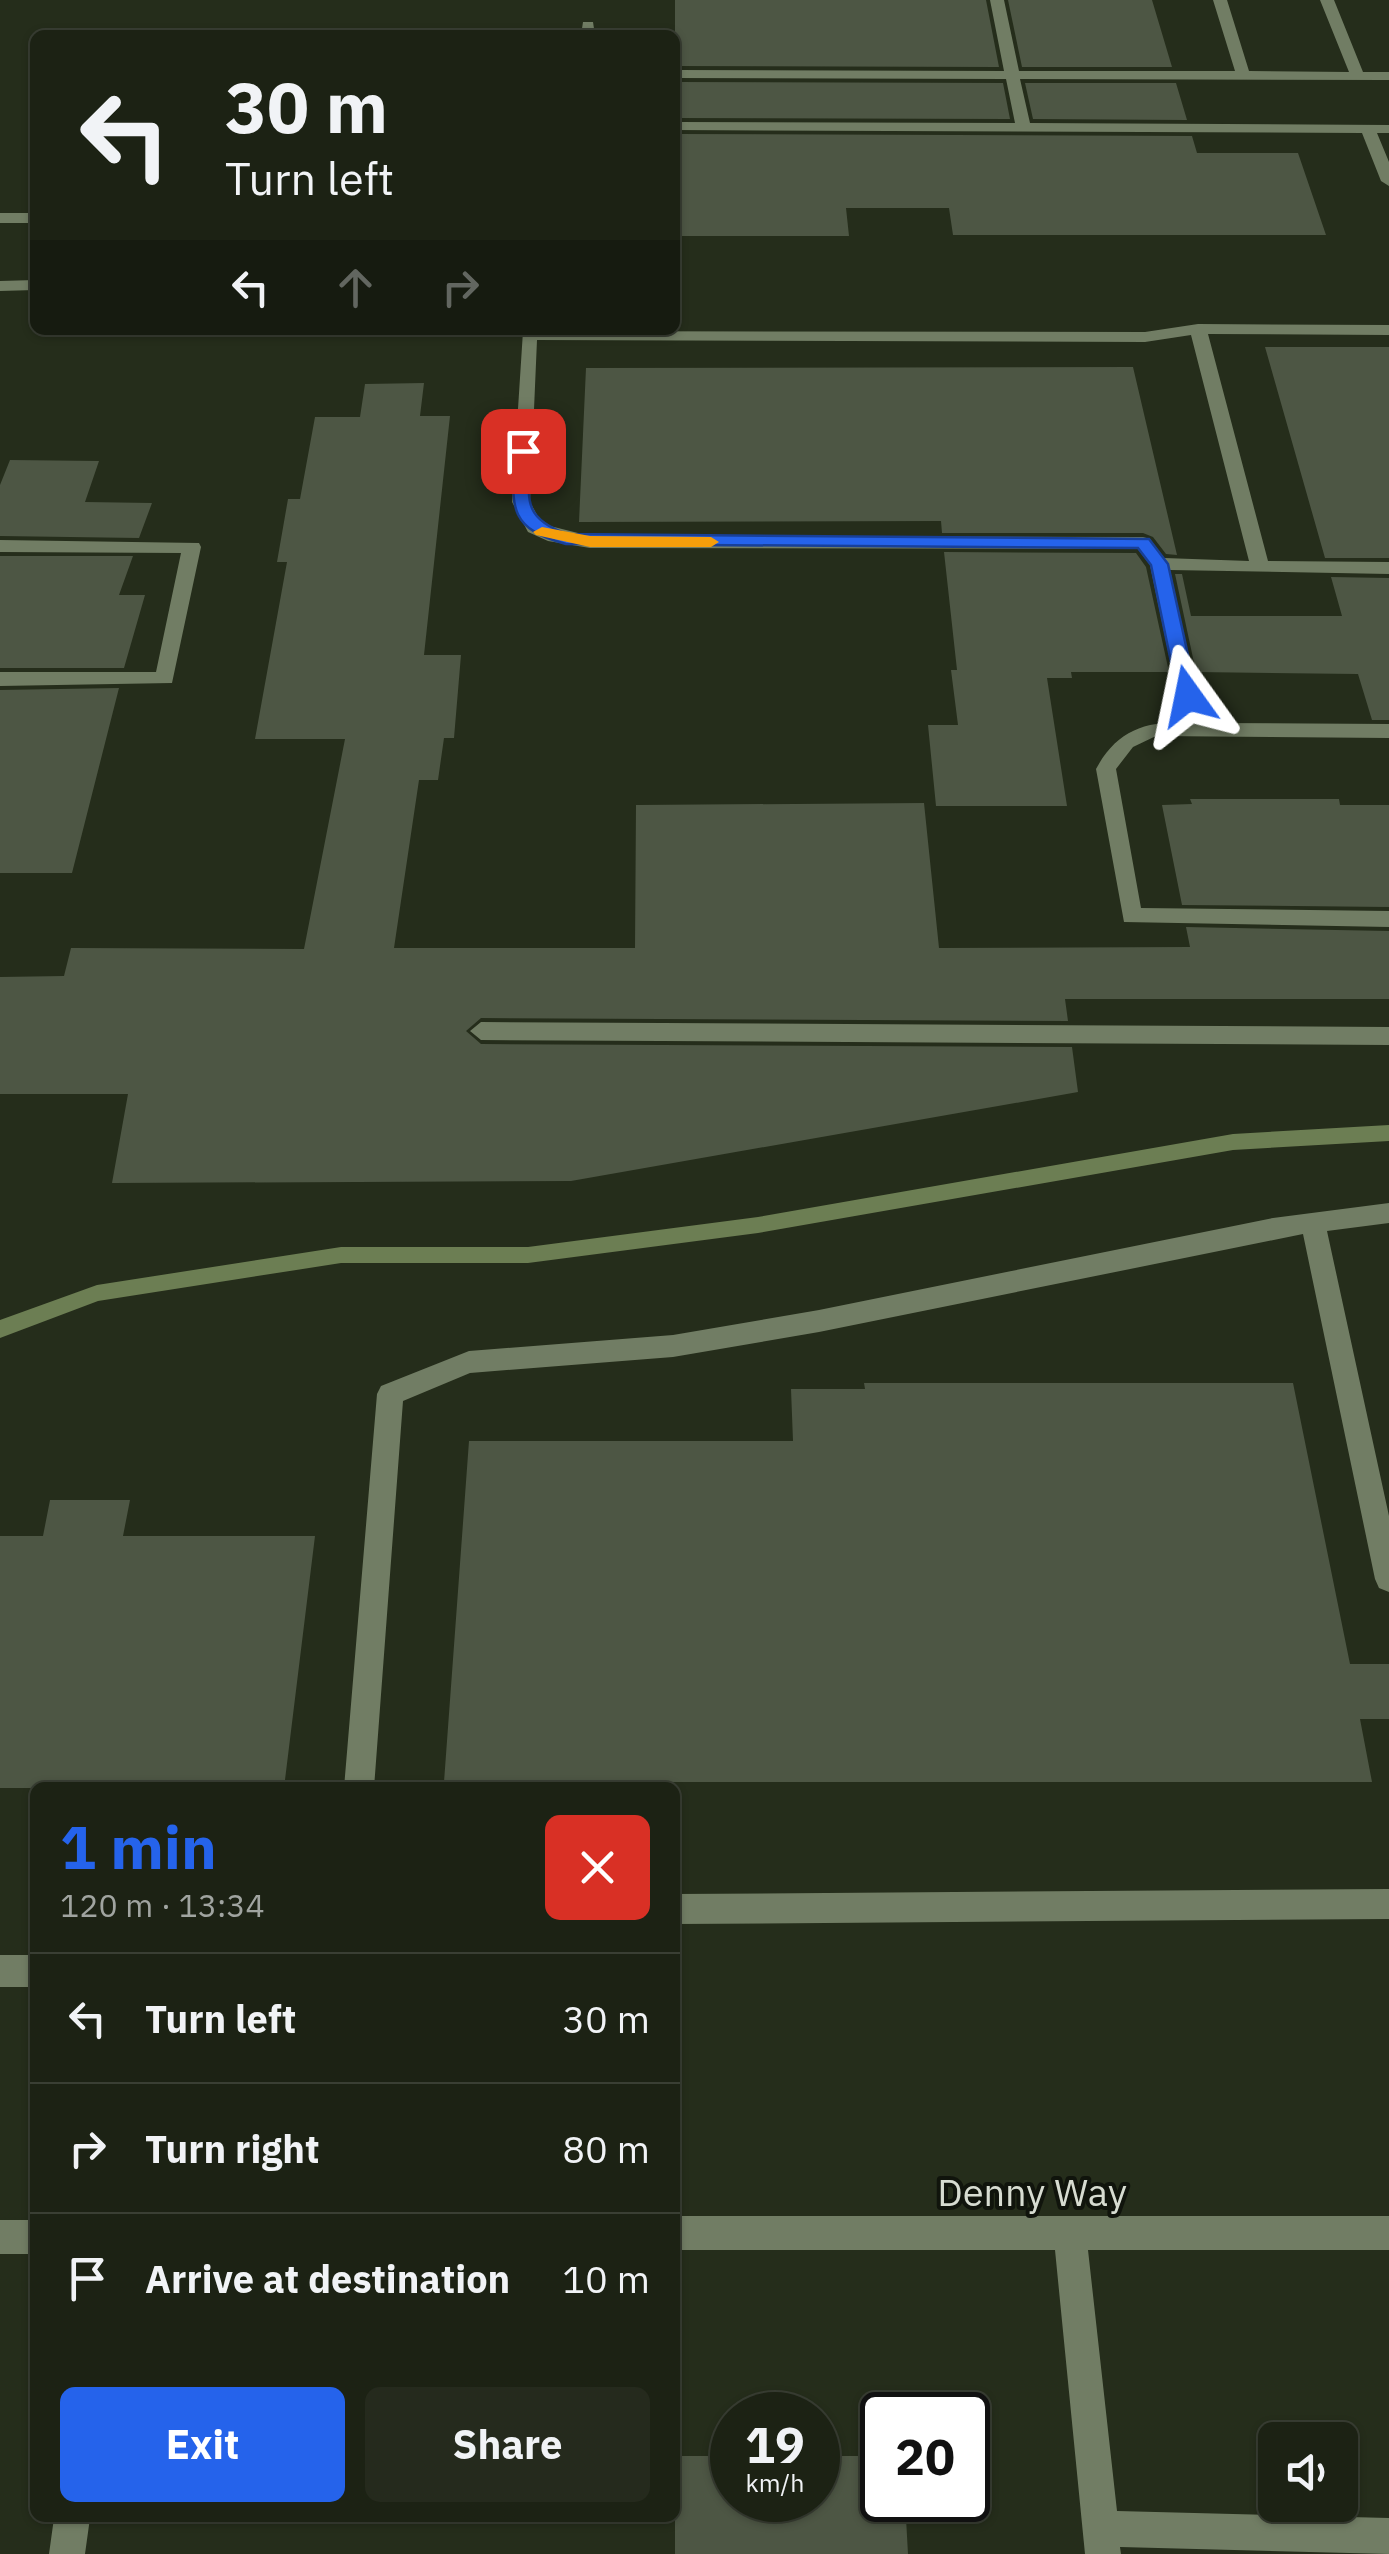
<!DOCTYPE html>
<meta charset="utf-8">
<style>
:root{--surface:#1c2214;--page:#252a1d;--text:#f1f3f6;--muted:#a0a4a0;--line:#3a3f34;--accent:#2563eb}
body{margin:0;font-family:"IBM Plex Sans",sans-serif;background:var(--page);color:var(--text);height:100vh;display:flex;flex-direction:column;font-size:38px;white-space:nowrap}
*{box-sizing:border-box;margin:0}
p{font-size:32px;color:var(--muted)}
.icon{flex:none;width:55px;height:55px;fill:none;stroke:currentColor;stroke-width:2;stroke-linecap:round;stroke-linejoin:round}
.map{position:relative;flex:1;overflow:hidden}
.panel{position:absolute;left:30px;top:1782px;width:650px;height:740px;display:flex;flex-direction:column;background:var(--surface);border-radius:15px;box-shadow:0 2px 8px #0004,0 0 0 2px var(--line)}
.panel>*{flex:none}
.banner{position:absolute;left:30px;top:30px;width:650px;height:305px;border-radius:15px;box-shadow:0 2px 8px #0004,0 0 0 2px var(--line);background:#1c2214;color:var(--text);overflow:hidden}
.fabs{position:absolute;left:1258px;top:2422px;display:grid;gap:20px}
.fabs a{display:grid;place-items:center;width:100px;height:100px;border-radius:15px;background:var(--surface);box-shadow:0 2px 8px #0004,0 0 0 2px var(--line);font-size:50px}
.speed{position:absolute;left:710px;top:2392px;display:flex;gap:20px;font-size:50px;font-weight:700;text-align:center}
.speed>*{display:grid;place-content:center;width:130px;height:130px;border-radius:50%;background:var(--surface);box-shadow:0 2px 8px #0004,0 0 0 2px var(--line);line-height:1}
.speed small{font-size:25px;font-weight:400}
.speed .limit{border:5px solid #111;border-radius:15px;background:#fff;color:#111}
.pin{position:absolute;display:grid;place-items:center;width:85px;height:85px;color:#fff;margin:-42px;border-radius:20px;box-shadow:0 5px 15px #0006}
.me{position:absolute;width:110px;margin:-55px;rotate:348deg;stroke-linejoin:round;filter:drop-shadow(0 0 8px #0008)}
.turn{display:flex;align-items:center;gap:35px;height:210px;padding:0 30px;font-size:45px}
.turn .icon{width:130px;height:130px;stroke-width:2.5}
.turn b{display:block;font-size:70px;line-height:85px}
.lanes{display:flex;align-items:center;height:95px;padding:0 30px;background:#0003;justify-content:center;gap:50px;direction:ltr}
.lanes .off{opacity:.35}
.round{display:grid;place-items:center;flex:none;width:105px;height:105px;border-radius:15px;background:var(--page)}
.summary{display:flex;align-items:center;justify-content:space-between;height:170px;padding:0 30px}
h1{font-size:60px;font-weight:700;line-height:75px;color:var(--accent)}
.action{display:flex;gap:20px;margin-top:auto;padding:20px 30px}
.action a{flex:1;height:115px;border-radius:15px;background:var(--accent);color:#fff;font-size:40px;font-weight:700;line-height:115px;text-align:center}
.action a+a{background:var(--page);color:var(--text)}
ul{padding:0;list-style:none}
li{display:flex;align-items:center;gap:30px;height:130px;padding:0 30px;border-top:2px solid var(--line)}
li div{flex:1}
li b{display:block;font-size:38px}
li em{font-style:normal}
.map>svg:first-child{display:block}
</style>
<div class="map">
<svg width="1389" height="2554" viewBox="0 0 1389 2554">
<rect width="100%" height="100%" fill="#252d1b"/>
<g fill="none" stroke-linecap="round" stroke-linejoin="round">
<path fill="#6c7e53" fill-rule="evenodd" d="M 1389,1125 L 1389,1141 L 1233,1150 L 758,1233 L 528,1263 L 341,1263 L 98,1301 L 0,1338 L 0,1320 L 97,1285 L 341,1247 L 528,1247 L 758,1217 L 1233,1134 Z"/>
</g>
<path fill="#4d5644" d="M 675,0 L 986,0 L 999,67 L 675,66 Z
M 1008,0 L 1152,0 L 1172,67 L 1022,67 Z
M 675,82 L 1003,83 L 1010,119 L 675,118 Z
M 1025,83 L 1176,83 L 1187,120 L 1033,119 Z
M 675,134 L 1192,136 L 1197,153 L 1298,153 L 1326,235 L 953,235 L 949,208 L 846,208 L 849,236 L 675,236 Z
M 1265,347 L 1389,347 L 1389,558 L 1325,558 Z
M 1133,367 L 1177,555 L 1166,554 L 1153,537 L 1143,533 L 942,533 L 941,521 L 579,522 L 586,368 Z
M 424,383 L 420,416 L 450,416 L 424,655 L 461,655 L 454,738 L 444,738 L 438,780 L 419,780 L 394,948 L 635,948 L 636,805 L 924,803 L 939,948 L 1190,947 L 1186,927 L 1389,931 L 1389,999 L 1065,999 L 1068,1021 L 481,1018 L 466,1031 L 481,1044 L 1072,1047 L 1078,1092 L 571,1181 L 112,1183 L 128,1094 L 0,1094 L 0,977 L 64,976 L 71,948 L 304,949 L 345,739 L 255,739 L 287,562 L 277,562 L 288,499 L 300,499 L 315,417 L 360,417 L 365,384 Z
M 10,460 L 99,461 L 85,502 L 152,503 L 139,538 L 0,536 L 0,485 Z
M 944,552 L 1136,553 L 1146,567 L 1169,672 L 1071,672 L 1072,678 L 1047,678 L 1067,806 L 936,806 L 928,725 L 958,725 L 951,670 L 957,670 Z
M 0,556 L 133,556 L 119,595 L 145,595 L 124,668 L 0,668 Z
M 1175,574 L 1182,574 L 1191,616 L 1342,616 L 1331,577 L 1389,578 L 1389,720 L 1372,720 L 1358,674 L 1196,672 Z
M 119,688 L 72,873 L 0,873 L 0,690 Z
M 1190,799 L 1339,799 L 1340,805 L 1389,805 L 1389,907 L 1182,905 L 1162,805 L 1192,804 Z
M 864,1383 L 1293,1383 L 1350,1664 L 1389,1664 L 1389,1719 L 1360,1719 L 1372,1782 L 444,1782 L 469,1441 L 793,1441 L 791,1389 L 865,1389 Z
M 50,1500 L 130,1500 L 123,1536 L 315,1536 L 284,1788 L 0,1788 L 0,1536 L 43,1536 Z
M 675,2456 L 732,2456 L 732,2500 L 818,2500 L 818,2456 L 882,2456 L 882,2500 L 905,2500 L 908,2554 L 675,2554 Z"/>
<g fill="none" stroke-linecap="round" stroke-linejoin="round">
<path fill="#717d64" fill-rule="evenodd" d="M 990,0 L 1004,0 L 1019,71 L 1235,71 L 1213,0 L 1227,0 L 1249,71 L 1349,72 L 1320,0 L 1334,0 L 1363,72 L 1389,72 L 1389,80 L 1020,79 L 1030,123 L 1389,125 L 1389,133 L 1377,133 L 1389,162 L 1389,186 L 1381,181 L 1362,133 L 675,130 L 675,122 L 1015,123 L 1006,79 L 675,78 L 675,70 L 1004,71 Z
M 583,22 L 593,22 L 595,35 L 581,35 Z
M 0,213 L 35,213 L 35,223 L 0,223 Z
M 35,280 L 35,290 L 0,291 L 0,281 Z
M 1198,324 L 1389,325 L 1389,335 L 1208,334 L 1268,561 L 1389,562 L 1389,574 L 1170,570 L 1203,723 L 1389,724 L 1389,738 L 1156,736 L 1133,747 L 1116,769 L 1141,908 L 1389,911 L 1389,927 L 1124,922 L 1096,769 C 1116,732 1142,722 1183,722 L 1150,565 L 1138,549 L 590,548 L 548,541 L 528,532 L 512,502 L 523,331 L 1145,332 ZM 1191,335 L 1249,561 L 1164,558 L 1150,539 L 1143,537 L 590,536 L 542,524 L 530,502 L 537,340 L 1145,342 Z
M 0,540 L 199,543 L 201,547 L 172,683 L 0,686 L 0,672 L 156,672 L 181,553 L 0,552 Z
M 481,1022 L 1389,1027 L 1389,1045 L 481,1040 L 470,1031 Z
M 1389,1203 L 1389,1223 L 1327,1231 L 1389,1516 L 1389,1592 L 1379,1588 L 1375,1579 L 1303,1234 L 819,1332 L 673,1357 L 470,1373 L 403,1401 L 374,1788 L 344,1788 L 377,1394 L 381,1386 L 469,1351 L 673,1335 L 819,1310 L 1273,1218 Z
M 1389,1889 L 1389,1919 L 675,1924 L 675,1894 Z
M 0,1955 L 35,1955 L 35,1987 L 0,1987 Z
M 675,2216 L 1389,2216 L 1389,2250 L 1088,2250 L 1117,2511 L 1389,2518 L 1389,2554 L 1120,2547 L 1121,2554 L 1085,2554 L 1055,2250 L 675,2250 Z
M 0,2220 L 35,2220 L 35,2254 L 0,2254 Z
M 54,2518 L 90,2518 L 85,2554 L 49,2554 Z"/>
</g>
<path fill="#2563eb" stroke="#184099" stroke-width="2.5" d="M 523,446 L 531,451 C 529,496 519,517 567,534 L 1149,539 L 1168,564 L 1197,696 L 1188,702 L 1178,696 L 1151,565 L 1138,548 L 566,544 C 506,528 512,505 515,451 Z"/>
<path fill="#f59e0b" d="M 542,527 L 590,536 L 711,537 L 719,542 L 711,547 L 590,547 L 536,535 L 533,532 Z"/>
<g text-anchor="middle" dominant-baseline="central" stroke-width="8" stroke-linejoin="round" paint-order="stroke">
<g font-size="38" fill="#d7dcd1" stroke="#10140c">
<text x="1032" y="2191">Denny Way</text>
</g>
</g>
</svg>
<div class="fabs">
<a><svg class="icon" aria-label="sound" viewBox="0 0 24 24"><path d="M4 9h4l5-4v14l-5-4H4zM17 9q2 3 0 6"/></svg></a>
</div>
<div class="speed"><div>19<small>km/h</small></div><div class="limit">20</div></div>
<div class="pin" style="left:523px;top:451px;background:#d93025"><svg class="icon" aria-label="arrive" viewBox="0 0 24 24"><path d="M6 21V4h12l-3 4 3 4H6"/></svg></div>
<svg class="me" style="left:1188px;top:696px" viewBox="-20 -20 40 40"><path d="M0-17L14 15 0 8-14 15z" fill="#2563eb" stroke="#fff" stroke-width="4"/></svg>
<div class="banner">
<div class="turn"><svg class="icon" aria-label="left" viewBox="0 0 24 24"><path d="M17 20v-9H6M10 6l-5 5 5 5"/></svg><div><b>30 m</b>Turn left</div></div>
<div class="lanes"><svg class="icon" aria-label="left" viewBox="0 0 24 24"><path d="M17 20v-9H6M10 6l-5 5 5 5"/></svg><svg class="icon off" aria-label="ahead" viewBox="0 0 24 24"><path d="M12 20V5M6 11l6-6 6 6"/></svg><svg class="icon off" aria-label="right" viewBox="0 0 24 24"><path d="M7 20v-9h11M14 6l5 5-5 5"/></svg></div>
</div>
<section class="panel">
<div class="summary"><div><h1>1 min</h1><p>120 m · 13:34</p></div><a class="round" style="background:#d93025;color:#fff"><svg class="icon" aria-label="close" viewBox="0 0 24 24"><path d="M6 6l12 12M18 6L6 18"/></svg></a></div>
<ul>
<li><svg class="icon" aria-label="left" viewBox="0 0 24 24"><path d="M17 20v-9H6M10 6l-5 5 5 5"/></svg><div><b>Turn left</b></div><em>30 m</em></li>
<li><svg class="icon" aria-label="right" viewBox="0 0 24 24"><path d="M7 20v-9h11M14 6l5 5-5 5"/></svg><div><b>Turn right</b></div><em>80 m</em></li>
<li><svg class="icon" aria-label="arrive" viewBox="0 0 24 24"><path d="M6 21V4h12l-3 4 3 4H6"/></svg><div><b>Arrive at destination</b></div><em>10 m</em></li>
</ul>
<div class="action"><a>Exit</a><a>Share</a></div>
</section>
</div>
